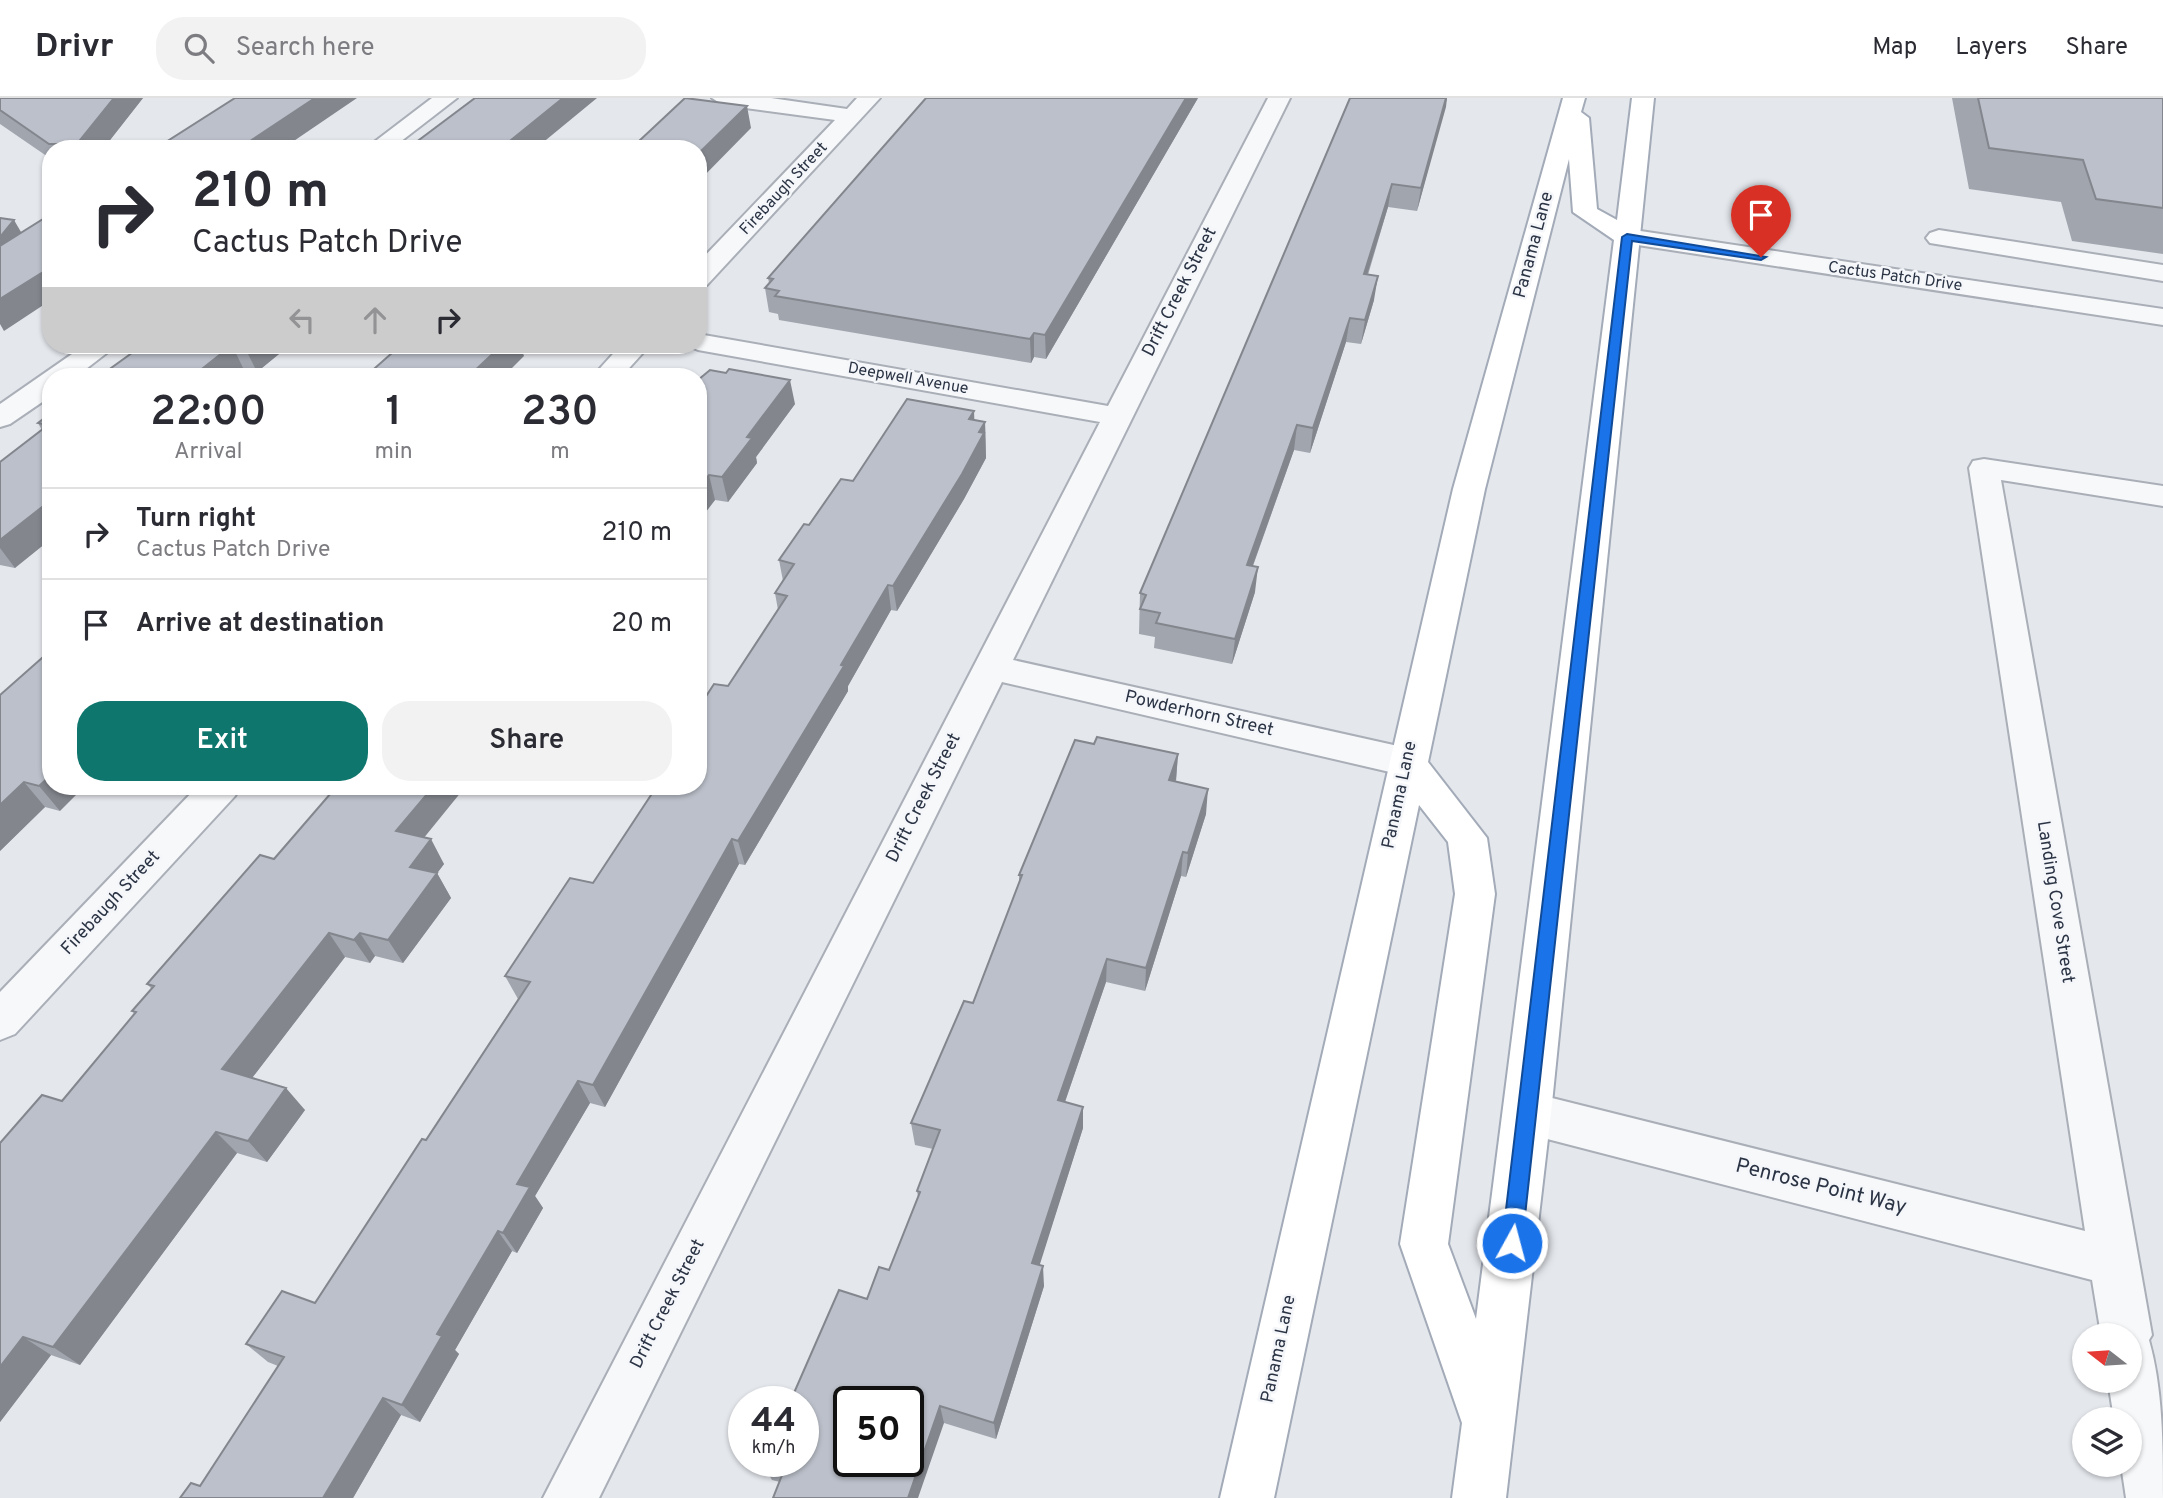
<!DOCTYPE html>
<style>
:root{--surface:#fff;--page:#f2f2f3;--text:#2b2b33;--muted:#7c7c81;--line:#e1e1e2;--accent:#0f766e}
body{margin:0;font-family:Overpass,sans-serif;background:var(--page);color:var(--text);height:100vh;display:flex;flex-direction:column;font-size:26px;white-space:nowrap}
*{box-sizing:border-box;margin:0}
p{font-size:23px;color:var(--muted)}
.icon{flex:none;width:38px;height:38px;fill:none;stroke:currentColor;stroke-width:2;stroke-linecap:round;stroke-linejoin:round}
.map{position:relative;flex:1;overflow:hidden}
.details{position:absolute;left:42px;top:270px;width:665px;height:427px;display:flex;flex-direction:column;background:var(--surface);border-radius:28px;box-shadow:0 2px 5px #0004}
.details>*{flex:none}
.hud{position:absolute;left:42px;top:42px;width:665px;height:214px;border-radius:28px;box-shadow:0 2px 5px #0004;background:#fff;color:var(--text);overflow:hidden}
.needle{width:46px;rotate:287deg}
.fabs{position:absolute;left:2072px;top:1225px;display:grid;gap:14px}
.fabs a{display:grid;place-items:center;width:70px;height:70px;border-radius:50%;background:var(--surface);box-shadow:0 2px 5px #0004;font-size:35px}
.speed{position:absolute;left:728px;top:1288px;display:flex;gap:14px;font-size:35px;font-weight:700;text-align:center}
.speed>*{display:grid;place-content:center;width:91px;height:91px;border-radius:50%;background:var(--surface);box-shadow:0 2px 5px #0004;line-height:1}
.speed small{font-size:18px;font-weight:400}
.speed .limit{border:4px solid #111;border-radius:10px;background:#fff;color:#111}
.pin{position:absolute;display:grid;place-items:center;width:60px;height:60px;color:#fff;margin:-72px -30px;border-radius:50% 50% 50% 0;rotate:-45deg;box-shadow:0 0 7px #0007}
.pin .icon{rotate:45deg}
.me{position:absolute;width:77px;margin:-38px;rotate:7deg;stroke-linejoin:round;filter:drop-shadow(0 0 5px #0008)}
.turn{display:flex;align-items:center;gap:24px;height:147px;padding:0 35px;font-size:32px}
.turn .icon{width:91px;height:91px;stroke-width:2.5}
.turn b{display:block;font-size:49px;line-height:60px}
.lanes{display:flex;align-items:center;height:66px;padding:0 35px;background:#0003;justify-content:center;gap:35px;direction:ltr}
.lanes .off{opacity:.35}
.eta{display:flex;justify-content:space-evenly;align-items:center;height:119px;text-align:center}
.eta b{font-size:42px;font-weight:600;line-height:49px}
.button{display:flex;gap:14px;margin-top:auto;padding:14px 35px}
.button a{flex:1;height:80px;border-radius:28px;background:var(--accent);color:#fff;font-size:28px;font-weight:600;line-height:80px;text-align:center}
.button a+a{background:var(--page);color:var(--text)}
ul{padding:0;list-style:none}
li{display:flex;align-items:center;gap:21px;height:91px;padding:0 35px;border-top:2px solid var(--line)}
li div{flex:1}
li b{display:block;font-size:26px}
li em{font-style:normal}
header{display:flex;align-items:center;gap:42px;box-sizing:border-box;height:98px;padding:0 35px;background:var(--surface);border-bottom:2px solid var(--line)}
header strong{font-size:33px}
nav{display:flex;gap:38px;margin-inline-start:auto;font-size:24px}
.search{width:490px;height:63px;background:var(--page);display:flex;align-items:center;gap:18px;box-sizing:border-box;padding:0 24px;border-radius:28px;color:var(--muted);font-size:26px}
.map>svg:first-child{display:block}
</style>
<header>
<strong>Drivr</strong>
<div class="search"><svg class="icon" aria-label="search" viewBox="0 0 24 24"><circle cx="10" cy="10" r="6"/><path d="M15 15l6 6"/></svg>Search here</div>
<nav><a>Map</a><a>Layers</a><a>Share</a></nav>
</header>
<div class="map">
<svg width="2163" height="1400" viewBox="0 0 2163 1400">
<rect width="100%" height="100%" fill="#e4e7ec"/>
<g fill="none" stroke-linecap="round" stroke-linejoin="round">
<g stroke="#a9aeb7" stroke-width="4">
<path id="minor" d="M 432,0 L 457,0 L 391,51 L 365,51 Z
M 712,0 L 771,0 L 847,11 L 857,0 L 880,0 L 707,187 L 698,189 L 698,165 L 835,22 L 723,7 Z
M 1268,0 L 1290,0 L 1013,562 L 1407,650 L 1420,654 L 1426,664 L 1420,674 L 1407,678 L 1002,584 L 599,1400 L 543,1400 L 1100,324 L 698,252 L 686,247 L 698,247 L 698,236 L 1108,308 Z
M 1627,131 L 2163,211 L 2163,227 L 1618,144 L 1614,139 L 1618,134 Z
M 1939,132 L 2163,167 L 2163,183 L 1930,145 L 1926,140 L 1930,135 Z
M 85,247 L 117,247 L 77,278 L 51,278 L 51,298 L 10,326 L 0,329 L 0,306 Z
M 621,247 L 650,247 L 622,278 L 593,278 Z
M 1984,361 L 2163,388 L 2163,408 L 2001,382 L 2152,1237 L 2149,1242 C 2163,1291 2163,1348 2163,1400 L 2126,1400 L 2121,1367 L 2130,1367 L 2130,1321 L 2114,1321 L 2108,1283 L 2130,1283 L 2130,1237 L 2101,1237 L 2092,1182 L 1528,1036 L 1512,1030 L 1505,1015 L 1512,1000 L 1528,994 L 2085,1133 L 1969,370 L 1973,363 Z
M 198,688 L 240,688 L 235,698 L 15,936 L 0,942 L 0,894 Z"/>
</g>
<g stroke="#a3abb8" stroke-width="4">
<path id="major" d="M 1563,0 L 1585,0 L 1581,14 L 1589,20 L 1597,111 L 1617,122 L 1632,0 L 1654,0 L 1551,1015 L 1506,1400 L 1452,1400 L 1462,1325 L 1400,1146 L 1455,796 L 1448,744 L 1419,707 L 1274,1400 L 1220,1400 L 1453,391 ZM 1569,61 L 1573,114 L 1614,142 L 1476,1221 L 1448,1146 L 1495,796 L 1487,740 L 1428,664 L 1485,391 Z"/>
</g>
<use href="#minor" fill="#f7f8fa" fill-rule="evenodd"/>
<use href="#major" fill="#fff" fill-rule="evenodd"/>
</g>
<path fill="#a1a5ae" d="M 0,0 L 143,0 L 103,51 L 51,51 L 51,61 L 0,26 Z
M 1198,0 L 1046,261 L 1034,259 L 1031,265 L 779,222 L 778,216 L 769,214 L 765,190 L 769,185 L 768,180 Z
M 1350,0 L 1447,0 L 1417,113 L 1388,109 L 1368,177 L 1374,202 L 1361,246 L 1346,244 L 1310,355 L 1294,352 L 1253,468 L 1255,494 L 1232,566 L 1154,550 L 1155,539 L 1139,536 L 1140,495 Z
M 1952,0 L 2163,0 L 2163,156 L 2072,143 L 2061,104 L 1969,91 Z
M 143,247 L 290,247 L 257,274 L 244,272 L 236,278 L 100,278 Z
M 698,282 L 795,306 L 756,359 L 757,365 L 728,404 L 715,402 L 698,424 Z
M 974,313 L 974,322 L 985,324 L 986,360 L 964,401 L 897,513 L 891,512 L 848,588 L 848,593 L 745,767 L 739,766 L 605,1009 L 590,1005 L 535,1098 L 543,1110 L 517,1155 L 512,1153 L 455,1252 L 459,1256 L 420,1324 L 401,1317 L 353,1400 L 180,1400 L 200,1388 L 278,1268 L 268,1264 L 246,1246 L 315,1205 L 426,1042 L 518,901 L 505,878 L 593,785 L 698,688 L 701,606 L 728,588 L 778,512 L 775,495 L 783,483 L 779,462 L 809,427 L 853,383 Z
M 51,315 L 15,470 L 0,467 L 0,364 L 42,332 L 38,325 Z
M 51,552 L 60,713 L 45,709 L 0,753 Z
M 1094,646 L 1178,656 L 1176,684 L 1206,716 L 1186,779 L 1181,778 L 1145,893 L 1106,884 L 1065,1004 L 1083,1030 L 1039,1167 L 1044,1188 L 996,1341 L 944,1325 L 780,1384 L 772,1382 L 763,1366 L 867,1201 L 889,1172 L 918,1099 L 917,1093 L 933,1051 L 915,1047 L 911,1025 L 973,905 L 1019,785 L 1019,777 Z
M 424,740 L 444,766 L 437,775 L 451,800 L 403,865 L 375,858 L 370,865 L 345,859 L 252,980 L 305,1012 L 267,1064 L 237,1055 L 80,1267 L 51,1257 L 0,1324 L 0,1045 L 62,1003 L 135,916 L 132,913 L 152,891 L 147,886 L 274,761 Z"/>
<path fill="#83868d" d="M 114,0 L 143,0 L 103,51 L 79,51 L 77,46 Z
M 315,0 L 357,0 L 282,51 L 238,51 Z
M 563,0 L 597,0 L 535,51 L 500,51 Z
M 1186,0 L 1198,0 L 1046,261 L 1045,237 Z
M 1446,0 L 1447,0 L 1446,9 L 1417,113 L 1421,90 Z
M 747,8 L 751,30 L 698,84 L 698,56 Z
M 1392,86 L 1388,109 L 1360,200 L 1364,176 Z
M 14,122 L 28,146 L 0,181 L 0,139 Z
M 51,169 L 51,202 L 4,233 L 0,226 L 0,201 Z
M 1378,178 L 1374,202 L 1361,246 L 1365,222 Z
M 1350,220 L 1346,244 L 1310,355 L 1313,330 Z
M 1034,235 L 1034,259 L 1031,265 L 1030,241 Z
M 232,247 L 244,272 L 236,278 L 193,278 Z
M 248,247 L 290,247 L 257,274 L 245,250 Z
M 502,247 L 520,247 L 524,258 L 504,278 L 469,278 Z
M 790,282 L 795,306 L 756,359 L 757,365 L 728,404 L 722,379 L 747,339 Z
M 974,313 L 975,338 L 969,321 Z
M 985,324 L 986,360 L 964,401 L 897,513 L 893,488 Z
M 1297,327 L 1294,352 L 1244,492 L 1247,467 Z
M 709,377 L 715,402 L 698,424 L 698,391 Z
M 51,402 L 51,441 L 15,470 L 0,450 L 0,442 Z
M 1258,469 L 1255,494 L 1232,566 L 1235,541 Z
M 888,487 L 891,512 L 848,588 L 848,593 L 745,767 L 738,743 Z
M 1178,656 L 1176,681 L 1167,707 L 1169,682 Z
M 51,677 L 51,688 L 85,688 L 60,713 L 39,688 Z
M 24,684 L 45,709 L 0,753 L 0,707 Z
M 434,688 L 466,688 L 410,757 L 396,733 Z
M 1208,691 L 1206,716 L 1186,779 L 1188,755 Z
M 431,741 L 444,766 L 424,793 L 410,769 Z
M 732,741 L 739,766 L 605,1009 L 593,987 Z
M 1183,754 L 1181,778 L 1145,893 L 1146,870 Z
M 437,775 L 451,800 L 403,865 L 388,842 Z
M 329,835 L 345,859 L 242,993 L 222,971 Z
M 360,835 L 375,858 L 370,865 L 354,842 Z
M 1107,861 L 1106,884 L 1058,1024 L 1058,1002 Z
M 578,983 L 590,1005 L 535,1098 L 543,1110 L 517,1155 L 503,1135 L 517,1086 Z
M 286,990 L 305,1012 L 267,1064 L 248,1043 Z
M 1083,1009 L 1083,1030 L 1034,1185 L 1032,1165 Z
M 216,1034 L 237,1055 L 80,1267 L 53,1249 Z
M 498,1133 L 512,1153 L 455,1252 L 459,1256 L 420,1324 L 402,1307 L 437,1236 Z
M 1043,1168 L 1044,1188 L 996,1341 L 994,1325 Z
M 23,1239 L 51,1257 L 0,1324 L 0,1269 Z
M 383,1300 L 401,1317 L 353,1400 L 323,1400 Z
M 940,1308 L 944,1325 L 918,1400 L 908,1400 Z"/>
<path fill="#bbc0ca" stroke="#83868d" stroke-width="2" fill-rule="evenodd" d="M 0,0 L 114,0 L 77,46 L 49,46 L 0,12 Z
M 235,0 L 315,0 L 238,51 L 155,51 Z
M 475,0 L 563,0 L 500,51 L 407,51 Z
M 685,0 L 747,8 L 698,56 L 698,51 L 636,51 L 642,45 L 638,44 Z
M 926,0 L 1186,0 L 1045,237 L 1034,235 L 1030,241 L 775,198 L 779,193 L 765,190 L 773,181 L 768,180 Z
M 1350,0 L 1446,0 L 1421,90 L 1392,86 L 1364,176 L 1378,178 L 1365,222 L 1350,220 L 1313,330 L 1297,327 L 1247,467 L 1258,469 L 1235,541 L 1156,525 L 1160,515 L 1140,511 L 1146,497 L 1140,495 Z
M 1978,0 L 2163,0 L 2163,110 L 2096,101 L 2083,62 L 1989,50 Z
M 51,116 L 51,169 L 0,201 L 0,148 Z
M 0,120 L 14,122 L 0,139 Z
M 143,247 L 248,247 L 245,250 L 232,247 L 193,278 L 100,278 Z
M 401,247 L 502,247 L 469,278 L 366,278 Z
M 729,271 L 790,282 L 747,339 L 752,340 L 722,379 L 709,377 L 698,391 L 698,282 L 710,272 L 726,275 Z
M 907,301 L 974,313 L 969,321 L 985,324 L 979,334 L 984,335 L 962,376 L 893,488 L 888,487 L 841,567 L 844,568 L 738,743 L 732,741 L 593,987 L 578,983 L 517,1086 L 530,1089 L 503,1135 L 498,1133 L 437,1236 L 442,1238 L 402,1307 L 383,1300 L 323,1400 L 180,1400 L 191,1385 L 200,1388 L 284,1259 L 246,1246 L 282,1193 L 315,1205 L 422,1041 L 426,1042 L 530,884 L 505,878 L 570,780 L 593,785 L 657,688 L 698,688 L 698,605 L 701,606 L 714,586 L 728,588 L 787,498 L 775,495 L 794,466 L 779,462 L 804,426 L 809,427 L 841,381 L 853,383 Z
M 51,315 L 51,402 L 0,442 L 0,364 L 48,327 L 38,325 Z
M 51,552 L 51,677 L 39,688 L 24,684 L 0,707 L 0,597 Z
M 1097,639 L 1178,656 L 1169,682 L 1208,691 L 1188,755 L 1183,754 L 1146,870 L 1107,861 L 1058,1002 L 1083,1009 L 1032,1165 L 1043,1168 L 994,1325 L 940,1308 L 908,1400 L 773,1400 L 784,1372 L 763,1366 L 764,1363 L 803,1363 L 803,1304 L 790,1304 L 839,1192 L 867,1201 L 879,1169 L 889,1172 L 920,1094 L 917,1093 L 940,1032 L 911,1025 L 964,903 L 973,905 L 1022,777 L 1019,777 L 1075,642 L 1094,646 ZM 849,1304 L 908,1304 L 908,1363 L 849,1363 Z
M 337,688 L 434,688 L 396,733 L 431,741 L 410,769 L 437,775 L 388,842 L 360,835 L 354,842 L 329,835 L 222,971 L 286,990 L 248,1043 L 216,1034 L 53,1249 L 23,1239 L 0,1269 L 0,1045 L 42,997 L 62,1003 L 136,914 L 132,913 L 154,888 L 147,886 L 260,757 L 274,761 Z"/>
<path fill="#1a73e8" stroke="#114b97" stroke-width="2" d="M 1627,136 L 1766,159 L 1761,162 L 1632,143 L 1522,1145 L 1519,1152 L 1512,1155 L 1505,1152 L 1502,1145 L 1622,139 Z"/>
<g text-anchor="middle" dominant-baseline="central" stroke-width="5" stroke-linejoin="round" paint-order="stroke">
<g font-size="16" fill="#2b3445" stroke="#f4f6f9">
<text transform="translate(784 91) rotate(-47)">Firebaugh Street</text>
<text transform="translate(1895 179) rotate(8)">Cactus Patch Drive</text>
<text transform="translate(908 281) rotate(10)">Deepwell Avenue</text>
</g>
<g font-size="18" fill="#2b3445" stroke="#f4f6f9">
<text transform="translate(1534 147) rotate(-75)">Panama Lane</text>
<text transform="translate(1180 194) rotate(-63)">Drift Creek Street</text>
<text transform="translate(1199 616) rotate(13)">Powderhorn Street</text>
<text transform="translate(1400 697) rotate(-78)">Panama Lane</text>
<text transform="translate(924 700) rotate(-63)">Drift Creek Street</text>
<text transform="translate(2055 804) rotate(81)">Landing Cove Street</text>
<text transform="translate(111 805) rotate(-47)">Firebaugh Street</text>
<text transform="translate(668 1206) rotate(-63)">Drift Creek Street</text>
<text transform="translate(1279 1251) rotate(-78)">Panama Lane</text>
</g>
<g font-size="21" fill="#2b3445" stroke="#f4f6f9">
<text transform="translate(1821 1089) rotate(14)">Penrose Point Way</text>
</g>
</g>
</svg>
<div class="fabs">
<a><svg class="needle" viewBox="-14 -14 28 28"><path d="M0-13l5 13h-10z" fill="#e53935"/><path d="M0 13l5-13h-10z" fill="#7c7c81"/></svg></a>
<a><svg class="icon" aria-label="layers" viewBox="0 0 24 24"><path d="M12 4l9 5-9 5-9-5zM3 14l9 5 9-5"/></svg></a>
</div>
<div class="speed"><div>44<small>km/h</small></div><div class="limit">50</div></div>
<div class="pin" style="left:1761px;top:159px;background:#d93025"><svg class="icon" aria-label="arrive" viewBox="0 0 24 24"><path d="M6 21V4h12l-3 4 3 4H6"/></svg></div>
<svg class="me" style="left:1512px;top:1145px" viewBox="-20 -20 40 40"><circle r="17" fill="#1a73e8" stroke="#fff" stroke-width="3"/><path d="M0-11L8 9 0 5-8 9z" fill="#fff"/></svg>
<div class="hud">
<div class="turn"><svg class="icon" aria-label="right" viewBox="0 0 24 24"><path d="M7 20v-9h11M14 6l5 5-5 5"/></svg><div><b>210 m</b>Cactus Patch Drive</div></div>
<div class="lanes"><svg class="icon off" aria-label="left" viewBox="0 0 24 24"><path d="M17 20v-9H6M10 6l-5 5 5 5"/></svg><svg class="icon off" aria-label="ahead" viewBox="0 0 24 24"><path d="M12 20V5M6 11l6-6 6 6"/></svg><svg class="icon" aria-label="right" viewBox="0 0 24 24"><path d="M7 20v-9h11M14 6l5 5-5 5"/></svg></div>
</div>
<section class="details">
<div class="eta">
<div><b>22:00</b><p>Arrival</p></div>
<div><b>1</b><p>min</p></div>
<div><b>230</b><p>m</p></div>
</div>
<ul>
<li><svg class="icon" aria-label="right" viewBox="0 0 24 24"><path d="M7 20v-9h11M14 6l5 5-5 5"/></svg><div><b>Turn right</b><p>Cactus Patch Drive</p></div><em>210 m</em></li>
<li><svg class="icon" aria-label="arrive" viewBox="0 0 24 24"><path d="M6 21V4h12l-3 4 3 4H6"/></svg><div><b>Arrive at destination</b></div><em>20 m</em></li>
</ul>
<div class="button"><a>Exit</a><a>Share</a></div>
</section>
</div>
